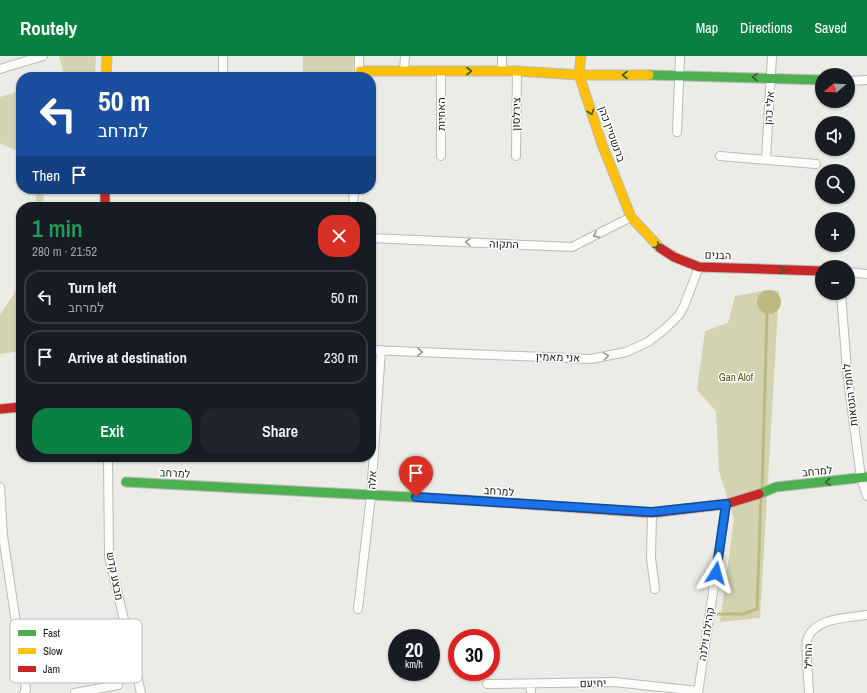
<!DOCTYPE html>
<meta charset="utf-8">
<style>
:root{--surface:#171b24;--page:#20242c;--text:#f1f3f6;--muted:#9ea1a6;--line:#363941;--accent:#0b8043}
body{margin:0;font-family:"Archivo Narrow",Heebo,sans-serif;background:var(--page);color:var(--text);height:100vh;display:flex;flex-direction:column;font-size:15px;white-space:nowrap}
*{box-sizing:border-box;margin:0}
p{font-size:13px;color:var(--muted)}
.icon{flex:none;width:22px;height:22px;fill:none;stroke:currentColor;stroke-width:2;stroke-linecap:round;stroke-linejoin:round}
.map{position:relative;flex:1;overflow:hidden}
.drawer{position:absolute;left:16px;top:146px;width:360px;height:260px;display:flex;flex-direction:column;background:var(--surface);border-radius:16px;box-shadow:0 1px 3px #0004}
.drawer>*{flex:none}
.banner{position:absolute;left:16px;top:16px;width:360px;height:122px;border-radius:16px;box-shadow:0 1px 3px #0004;background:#1a4fa0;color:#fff;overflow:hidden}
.needle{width:26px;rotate:252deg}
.tools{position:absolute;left:815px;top:12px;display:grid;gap:8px}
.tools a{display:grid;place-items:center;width:40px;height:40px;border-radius:50%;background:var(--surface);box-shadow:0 1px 3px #0004;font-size:20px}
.speed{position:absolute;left:388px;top:573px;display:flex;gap:8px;font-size:20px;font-weight:700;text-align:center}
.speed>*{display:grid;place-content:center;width:52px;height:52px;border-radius:50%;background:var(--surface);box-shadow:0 1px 3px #0004;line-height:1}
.speed small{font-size:10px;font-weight:400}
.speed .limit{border:6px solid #d22;background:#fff;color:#111}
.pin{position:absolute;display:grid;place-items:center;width:34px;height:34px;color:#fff;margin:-41px -17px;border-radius:50% 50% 50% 0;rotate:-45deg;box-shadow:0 0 4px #0007}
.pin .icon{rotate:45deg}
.me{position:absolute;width:44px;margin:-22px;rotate:8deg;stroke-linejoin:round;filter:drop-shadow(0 0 3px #0008)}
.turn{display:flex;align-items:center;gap:14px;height:84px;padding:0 16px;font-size:18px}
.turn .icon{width:52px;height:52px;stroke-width:2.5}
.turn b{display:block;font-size:28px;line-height:34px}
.then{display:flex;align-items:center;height:38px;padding:0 16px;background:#0003;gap:8px;font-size:15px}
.round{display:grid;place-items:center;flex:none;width:42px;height:42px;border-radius:16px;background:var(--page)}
.summary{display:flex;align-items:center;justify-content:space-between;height:68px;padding:0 16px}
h1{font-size:24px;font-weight:600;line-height:30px;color:#1e9e55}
.button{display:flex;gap:8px;margin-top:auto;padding:8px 16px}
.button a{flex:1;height:46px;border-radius:16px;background:var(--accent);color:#fff;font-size:16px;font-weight:600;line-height:46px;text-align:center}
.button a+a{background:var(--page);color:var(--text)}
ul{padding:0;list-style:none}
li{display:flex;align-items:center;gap:12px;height:54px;margin:0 8px 6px;padding:0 8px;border:2px solid var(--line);border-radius:16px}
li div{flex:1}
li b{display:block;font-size:15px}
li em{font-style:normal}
header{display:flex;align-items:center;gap:24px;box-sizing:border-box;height:56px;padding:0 20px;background:var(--accent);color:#fff}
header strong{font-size:19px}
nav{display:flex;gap:22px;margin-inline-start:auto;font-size:14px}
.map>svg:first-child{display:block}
</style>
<header>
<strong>Routely</strong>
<nav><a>Map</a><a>Directions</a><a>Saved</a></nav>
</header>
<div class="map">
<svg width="867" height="637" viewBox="0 0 867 637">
<rect width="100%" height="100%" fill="#ecece6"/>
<path fill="#d4d3af" d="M 59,0 L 96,0 L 95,21 L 65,21 Z
M 303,0 L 354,0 L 353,21 L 303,21 Z
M 21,35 L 21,95 L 12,93 L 0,87 L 0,41 Z
M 37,133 L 44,133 L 43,151 L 35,151 Z
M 21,222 L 21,295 L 0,298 L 0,259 L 15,236 Z
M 768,234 L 779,235 L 760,562 L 720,566 L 734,463 L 719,415 L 716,355 L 697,334 L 705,275 L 728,267 L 735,240 Z"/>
<path fill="#bcba81" d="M757 246a12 12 0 1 1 24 0a12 12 0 1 1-24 0Z"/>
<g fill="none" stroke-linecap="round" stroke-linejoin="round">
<path stroke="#bcba81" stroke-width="3" d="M 762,436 L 767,257
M 711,558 L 743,558 L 757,553 L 761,441"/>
<g stroke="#bbbbb7" stroke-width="10">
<path id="street" d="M 359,0 L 359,21
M 0,13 L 43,0
M 404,15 L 405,0
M 502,15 L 502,0
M 223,21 L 223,0
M 848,25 L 867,24
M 677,76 L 680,0
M 441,100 L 441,15
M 516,100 L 517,15
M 720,100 L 816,108
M 766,103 L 772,0
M 353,151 L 354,133
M 371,182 L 572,191 L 631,161
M 848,216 L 867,218
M 841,237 L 847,315 L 861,422 L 867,440
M 371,294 L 591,303 L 626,296 L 648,286 L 666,272 L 679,259 L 684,250 L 699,211
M 108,401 L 109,500 L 141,637
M 0,431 L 3,480 L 26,633 L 24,637
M 652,457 L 651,502 L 655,533
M 358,553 L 371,439 L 381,294
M 487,628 L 614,626 L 698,635
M 530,628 L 531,637
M 75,637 L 118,629
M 698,637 L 726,448
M 809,637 C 809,627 805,591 807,584 C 814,561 849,562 867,559"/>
</g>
<g stroke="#bbbbb7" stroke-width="11">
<path id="fast" d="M 649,19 L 822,24
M 126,426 L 466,444
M 759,438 L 776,431 L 867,421"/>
</g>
<g stroke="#bbbbb7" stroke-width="11">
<path id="slow" d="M 581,0 L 579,19 L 602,88 L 631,161 L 660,192
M 360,15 L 517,15 L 579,19 L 649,19
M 106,21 L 107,0"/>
</g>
<g stroke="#bbbbb7" stroke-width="11">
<path id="jam" d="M 105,133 L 105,151
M 660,192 L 674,201 L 699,211 L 822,215
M 0,353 L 21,351
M 466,444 L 652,457 L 726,448 L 759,438"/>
</g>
<use href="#street" stroke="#fcfcfb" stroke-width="8"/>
<use href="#fast" stroke="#4caf50" stroke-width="9"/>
<use href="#slow" stroke="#ffc107" stroke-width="9"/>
<use href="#jam" stroke="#c62828" stroke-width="9"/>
</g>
<defs><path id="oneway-chevron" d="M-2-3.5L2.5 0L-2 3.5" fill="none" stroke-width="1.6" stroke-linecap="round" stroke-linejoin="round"/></defs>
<g stroke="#325e31">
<use href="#oneway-chevron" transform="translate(469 15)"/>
<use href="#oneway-chevron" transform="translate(625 19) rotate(-180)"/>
<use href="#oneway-chevron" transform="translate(755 21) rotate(-178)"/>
<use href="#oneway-chevron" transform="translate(591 56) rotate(71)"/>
<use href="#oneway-chevron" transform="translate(657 190) rotate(40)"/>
<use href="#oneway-chevron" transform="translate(782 214) rotate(2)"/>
<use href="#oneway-chevron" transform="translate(828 426) rotate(174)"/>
</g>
<g stroke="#979795">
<use href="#oneway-chevron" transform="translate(596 179) rotate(154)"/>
<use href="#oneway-chevron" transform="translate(468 186) rotate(-178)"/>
<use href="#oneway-chevron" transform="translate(420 296) rotate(2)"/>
<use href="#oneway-chevron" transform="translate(606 300) rotate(-10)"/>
</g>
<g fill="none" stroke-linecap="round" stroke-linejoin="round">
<g stroke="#114b97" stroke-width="10">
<path id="route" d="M 416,441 L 652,456 L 726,448 L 716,517"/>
</g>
<use href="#route" stroke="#1a73e8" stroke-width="7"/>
</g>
<g text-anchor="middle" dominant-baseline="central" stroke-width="3" stroke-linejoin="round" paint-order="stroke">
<g font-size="11" fill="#1c1c18" stroke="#fff">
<text transform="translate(769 52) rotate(-86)">אלי כהן</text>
<text transform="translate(441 58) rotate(-90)">האחיות</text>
<text transform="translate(516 58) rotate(-89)">צירלסון</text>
<text transform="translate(612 78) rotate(70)">ברנשטיין כהן</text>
<text transform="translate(504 188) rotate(2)">התקוה</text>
<text transform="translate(718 199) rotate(2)">הבנים</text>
<text transform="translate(558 301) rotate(2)">אני מאמין</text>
<text transform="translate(850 339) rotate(-97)">לוחמי הגטאות</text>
<text transform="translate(817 415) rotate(-6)">למרחב</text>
<text transform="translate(175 417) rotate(3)">למרחב</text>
<text transform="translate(372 424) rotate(-86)">אלה</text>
<text transform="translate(499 435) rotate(4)">למרחב</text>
<text transform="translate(115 520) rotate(79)">מבצע קדש</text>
<text transform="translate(706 578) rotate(-81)">קהילת וילנה</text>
<text transform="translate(808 600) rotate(-91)">החי"ל</text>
<text transform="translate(593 627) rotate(-1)">יחיעם</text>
</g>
<g font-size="11" fill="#545116" stroke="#fff">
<text x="736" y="321">Gan Alof</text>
</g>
</g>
<rect x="10" y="563" width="132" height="64" rx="6" fill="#fff" stroke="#bbbbba" stroke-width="1"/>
<rect x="18" y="574" width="18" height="6" fill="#4caf50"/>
<rect x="18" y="592" width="18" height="6" fill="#ffc107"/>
<rect x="18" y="610" width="18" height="6" fill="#c62828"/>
<g font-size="11" fill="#1c1c18">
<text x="43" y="581">Fast</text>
<text x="43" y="599">Slow</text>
<text x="43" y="617">Jam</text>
</g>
</svg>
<div class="tools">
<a><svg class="needle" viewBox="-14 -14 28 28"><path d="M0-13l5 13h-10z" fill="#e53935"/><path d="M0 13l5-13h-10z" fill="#9ea1a6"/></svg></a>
<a><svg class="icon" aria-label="sound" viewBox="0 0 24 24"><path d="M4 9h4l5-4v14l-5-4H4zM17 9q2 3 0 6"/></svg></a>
<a><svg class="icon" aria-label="search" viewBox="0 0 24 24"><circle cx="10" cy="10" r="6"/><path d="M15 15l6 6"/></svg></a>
<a>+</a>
<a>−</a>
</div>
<div class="speed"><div>20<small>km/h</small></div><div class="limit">30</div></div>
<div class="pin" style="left:416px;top:441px;background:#d93025"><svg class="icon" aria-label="arrive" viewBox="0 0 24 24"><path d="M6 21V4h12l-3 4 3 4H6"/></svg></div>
<svg class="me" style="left:716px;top:517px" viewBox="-20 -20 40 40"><path d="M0-17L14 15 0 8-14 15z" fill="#1a73e8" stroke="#fff" stroke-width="4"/></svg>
<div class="banner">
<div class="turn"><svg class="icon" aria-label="left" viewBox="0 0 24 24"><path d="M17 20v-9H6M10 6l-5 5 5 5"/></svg><div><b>50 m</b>למרחב</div></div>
<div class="then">Then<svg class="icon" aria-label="arrive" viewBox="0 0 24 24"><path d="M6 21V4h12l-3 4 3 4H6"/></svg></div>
</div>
<section class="drawer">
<div class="summary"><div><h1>1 min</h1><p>280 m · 21:52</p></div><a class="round" style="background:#d93025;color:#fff"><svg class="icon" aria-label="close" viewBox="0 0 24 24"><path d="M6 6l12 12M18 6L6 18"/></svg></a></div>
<ul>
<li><svg class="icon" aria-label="left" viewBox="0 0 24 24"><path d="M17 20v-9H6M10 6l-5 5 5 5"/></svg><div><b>Turn left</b><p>למרחב</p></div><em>50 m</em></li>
<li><svg class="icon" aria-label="arrive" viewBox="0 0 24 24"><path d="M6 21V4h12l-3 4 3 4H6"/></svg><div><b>Arrive at destination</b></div><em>230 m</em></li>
</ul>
<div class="button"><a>Exit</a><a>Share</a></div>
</section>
</div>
